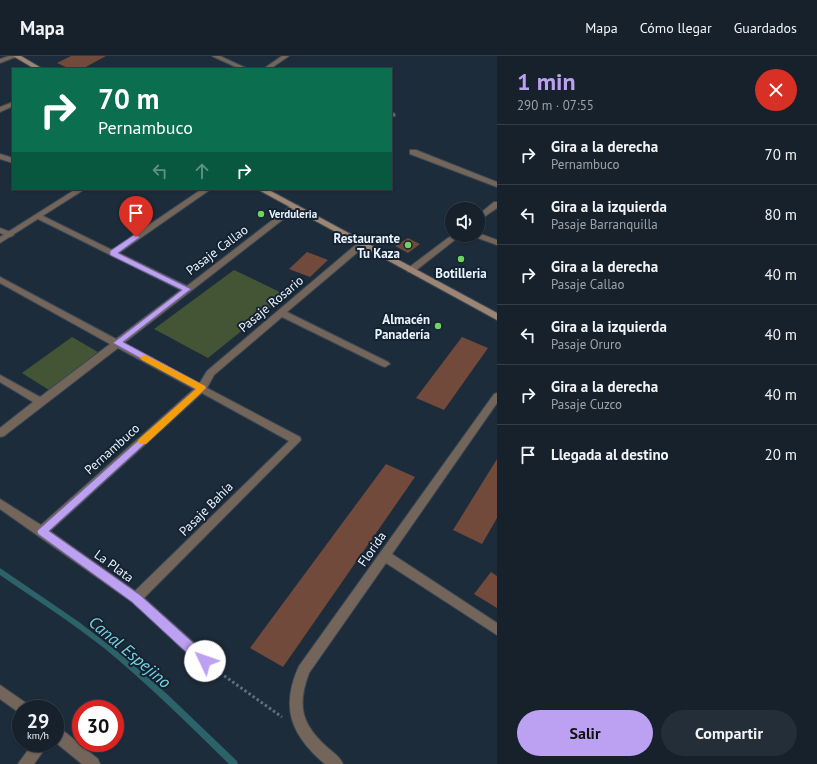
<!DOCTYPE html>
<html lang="es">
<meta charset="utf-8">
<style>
:root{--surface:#16212c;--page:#232e38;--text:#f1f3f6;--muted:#9ea3a9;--line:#353e48;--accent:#bca0f2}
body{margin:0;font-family:"PT Sans",sans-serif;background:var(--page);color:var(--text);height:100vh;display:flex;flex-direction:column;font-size:15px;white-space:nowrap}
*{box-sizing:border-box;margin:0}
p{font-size:13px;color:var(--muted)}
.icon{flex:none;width:22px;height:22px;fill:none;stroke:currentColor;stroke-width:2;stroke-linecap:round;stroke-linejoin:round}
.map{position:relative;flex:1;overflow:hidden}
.sheet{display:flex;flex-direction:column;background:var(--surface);width:320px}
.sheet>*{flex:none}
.top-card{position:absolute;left:12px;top:12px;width:380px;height:122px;border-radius:0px;box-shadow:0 1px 3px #0004,0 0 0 1px var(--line);background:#0b6e4f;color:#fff;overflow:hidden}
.controls{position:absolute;left:445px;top:146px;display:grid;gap:8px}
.controls a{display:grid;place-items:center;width:40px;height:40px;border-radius:50%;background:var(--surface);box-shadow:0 1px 3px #0004,0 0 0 1px var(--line);font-size:20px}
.speed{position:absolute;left:12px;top:644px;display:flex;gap:8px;font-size:20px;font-weight:700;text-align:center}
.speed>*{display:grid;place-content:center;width:52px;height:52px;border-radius:50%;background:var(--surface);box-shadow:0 1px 3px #0004,0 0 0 1px var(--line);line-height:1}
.speed small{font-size:10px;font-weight:400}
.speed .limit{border:6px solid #d22;background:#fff;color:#111}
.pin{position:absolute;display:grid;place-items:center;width:34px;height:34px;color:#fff;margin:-41px -17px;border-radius:50% 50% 50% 0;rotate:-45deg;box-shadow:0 0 4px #0007}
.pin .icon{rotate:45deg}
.me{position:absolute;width:44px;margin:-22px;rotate:312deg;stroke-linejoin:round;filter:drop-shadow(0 0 3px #0008)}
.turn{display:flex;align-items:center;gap:14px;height:84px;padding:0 20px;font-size:18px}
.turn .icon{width:52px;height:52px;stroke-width:2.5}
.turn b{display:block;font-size:28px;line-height:34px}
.lanes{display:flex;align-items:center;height:38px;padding:0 20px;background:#0003;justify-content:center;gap:20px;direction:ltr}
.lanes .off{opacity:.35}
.round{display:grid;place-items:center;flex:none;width:42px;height:42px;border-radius:21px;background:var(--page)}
.overview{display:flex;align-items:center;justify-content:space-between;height:68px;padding:0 20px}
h1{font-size:24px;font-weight:700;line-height:30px;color:var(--accent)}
.primary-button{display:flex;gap:8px;margin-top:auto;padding:8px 20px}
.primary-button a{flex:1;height:46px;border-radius:24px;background:var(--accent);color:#111;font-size:16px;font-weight:700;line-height:46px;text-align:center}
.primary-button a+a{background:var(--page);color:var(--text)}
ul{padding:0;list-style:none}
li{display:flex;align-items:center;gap:12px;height:60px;padding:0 20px;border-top:1px solid var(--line)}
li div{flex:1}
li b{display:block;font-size:15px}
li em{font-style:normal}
header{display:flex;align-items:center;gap:24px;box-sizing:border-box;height:56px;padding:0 20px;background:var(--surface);border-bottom:1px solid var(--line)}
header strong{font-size:19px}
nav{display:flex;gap:22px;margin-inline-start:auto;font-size:14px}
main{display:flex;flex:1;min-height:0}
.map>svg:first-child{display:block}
</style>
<header>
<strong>Mapa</strong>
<nav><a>Mapa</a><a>Cómo llegar</a><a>Guardados</a></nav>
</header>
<main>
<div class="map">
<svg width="497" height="708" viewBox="0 0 497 708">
<rect width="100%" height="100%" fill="#1d2c3b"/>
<path fill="#445536" d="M 234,214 L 286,239 L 208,302 L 154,273 Z
M 72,281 L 98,296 L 49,334 L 22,317 Z"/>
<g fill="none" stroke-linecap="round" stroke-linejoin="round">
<path fill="#2c6269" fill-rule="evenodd" d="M 0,512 L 79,566 L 123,600 L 167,638 L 237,705 L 238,708 L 229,708 C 188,668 148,628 104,592 C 71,566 35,543 0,519 Z"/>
</g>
<path fill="#714a3c" d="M 71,0 L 106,0 L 82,13 L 70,13 L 57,7 Z
M 408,182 L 420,188 L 408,197 L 395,190 Z
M 307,196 L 328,204 L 310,221 L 289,213 Z
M 462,281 L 488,292 L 444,354 L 416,342 Z
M 497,403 L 497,462 L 482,488 L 453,474 Z
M 386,408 L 415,421 L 283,611 L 250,592 Z
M 491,516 L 497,520 L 497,552 L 474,538 Z"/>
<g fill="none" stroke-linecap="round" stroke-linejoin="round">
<g stroke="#3a4856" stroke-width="2">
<path id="minor" d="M 9,0 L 18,0 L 0,7 L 0,3 Z
M 212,0 L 220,0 L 248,13 L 240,13 Z
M 13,46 L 13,50 L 0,56 L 0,51 Z
M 391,56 L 395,58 L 395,60 L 391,61 Z
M 410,94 L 416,94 L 497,126 L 497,131 L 410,98 Z
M 0,98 L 13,102 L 13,107 L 0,103 Z
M 202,133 L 211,133 L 119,197 L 187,230 L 292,149 L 298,149 L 299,151 L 124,287 L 199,328 L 207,315 L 359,186 L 362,186 L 366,188 L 365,190 L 287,256 L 388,306 L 390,308 L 385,311 L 382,310 L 282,261 L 214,319 L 207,332 L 300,381 L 301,384 L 144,542 L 210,601 L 211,605 L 210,609 L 205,611 L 200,609 L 132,546 L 0,453 L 0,443 L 41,469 L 194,333 L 118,292 L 4,380 L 0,381 L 0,372 L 33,346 L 0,326 L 0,319 L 40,341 L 110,288 L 0,227 L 0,221 L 116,283 L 181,234 L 34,161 L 35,159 L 41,159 L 112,194 ZM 202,337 L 289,385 L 135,535 L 50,475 Z
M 494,146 L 497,146 L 497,152 L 478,165 L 478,159 Z
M 0,172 L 13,177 L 14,179 L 10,181 L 0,177 Z
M 478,177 L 497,184 L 497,189 L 475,181 L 474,179 L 478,179 Z
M 452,179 L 461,179 L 414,216 L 408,216 L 407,214 L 408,212 Z
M 497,337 L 497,347 L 392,498 L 497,567 L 497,579 L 386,507 L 309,617 C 297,650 301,668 328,692 C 334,697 340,701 343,708 L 325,708 C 291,679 280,652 299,610 L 494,338 Z
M 33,687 L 49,687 L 34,708 L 18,708 Z"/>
</g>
<g stroke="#3a4856" stroke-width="2">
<path id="tertiary" d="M 282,0 L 289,0 L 270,13 L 263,13 Z
M 76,133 L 85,133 L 0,187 L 0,181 Z
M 0,629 L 29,649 L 31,653 L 21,653 L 21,658 L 0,643 Z
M 55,671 L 60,672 L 98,703 L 100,708 L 82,708 L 55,686 Z"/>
</g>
<g stroke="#3a4856" stroke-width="2">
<path id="secondary" d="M 13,0 L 21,0 L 43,13 L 35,13 Z
M 257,133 L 267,133 L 497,257 L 497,264 Z"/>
</g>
<path stroke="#62707d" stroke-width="3" stroke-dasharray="2.5 2.5" stroke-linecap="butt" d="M 216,614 L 282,661"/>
<use href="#minor" fill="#736559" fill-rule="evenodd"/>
<use href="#tertiary" fill="#736559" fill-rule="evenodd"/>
<use href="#secondary" fill="#9c8572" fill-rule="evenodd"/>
</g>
<path fill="#bca0f2" stroke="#7a689d" d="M 134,179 L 136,179 L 140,181 L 118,197 L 191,233 L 123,286 L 205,330 L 206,332 L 49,475 L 140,539 L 209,601 L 210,605 L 209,609 L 205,610 L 200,609 L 132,546 L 38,478 L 37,475 L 196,333 L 113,287 L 182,234 L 110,199 L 110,195 Z"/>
<path fill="#f59e0b" d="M 145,299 L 205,330 L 206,332 L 146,388 L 139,388 L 138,385 L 139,383 L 196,333 L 142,304 L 140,302 L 142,300 Z"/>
<g fill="#6fd360" stroke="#142231" stroke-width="1.5">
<circle cx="261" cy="158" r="4"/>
<circle cx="408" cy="189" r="4"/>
<circle cx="461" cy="203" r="4"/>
<circle cx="438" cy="270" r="4"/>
</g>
<g text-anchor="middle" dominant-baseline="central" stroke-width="4" stroke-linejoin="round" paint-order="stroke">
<g font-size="11" font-weight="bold" fill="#e9f3fd" stroke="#142231" text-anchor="start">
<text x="269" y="158">Verduleria</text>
</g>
<g font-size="13" font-weight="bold" fill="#e9f3fd" stroke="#142231" text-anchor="end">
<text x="400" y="182">Restaurante<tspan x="400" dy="15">Tu Kaza</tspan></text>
<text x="461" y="217" text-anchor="middle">Botilleria</text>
<text x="430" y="263">Almacén<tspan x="430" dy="15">Panadería</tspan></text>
</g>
<g font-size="13" fill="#e9f3fd" stroke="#142231">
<text transform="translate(217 194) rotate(-37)">Pasaje Callao</text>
<text transform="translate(271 248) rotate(-40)">Pasaje Rosario</text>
<text transform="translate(112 393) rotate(-42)">Pernambuco</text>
<text transform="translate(206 453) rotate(-45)">Pasaje Bahía</text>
<text transform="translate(372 493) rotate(-55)">Florida</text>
<text transform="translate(114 510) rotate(36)">La Plata</text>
</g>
<g font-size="17" font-style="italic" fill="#7ad3e0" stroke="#142231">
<text transform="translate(130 596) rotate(40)">Canal Espejino</text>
</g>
</g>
</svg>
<div class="controls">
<a><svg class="icon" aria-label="sound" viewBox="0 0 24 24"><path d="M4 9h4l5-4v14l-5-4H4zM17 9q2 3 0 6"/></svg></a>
</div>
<div class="speed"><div>29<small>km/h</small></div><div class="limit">30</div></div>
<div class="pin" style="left:136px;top:181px;background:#d93025"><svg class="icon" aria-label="arrive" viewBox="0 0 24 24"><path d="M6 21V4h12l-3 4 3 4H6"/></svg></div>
<svg class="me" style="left:205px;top:605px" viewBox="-20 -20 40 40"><circle r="19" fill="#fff"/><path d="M0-13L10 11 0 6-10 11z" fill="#bca0f2"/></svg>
<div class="top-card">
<div class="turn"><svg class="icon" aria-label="right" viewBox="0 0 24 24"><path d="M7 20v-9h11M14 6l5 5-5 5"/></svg><div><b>70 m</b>Pernambuco</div></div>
<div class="lanes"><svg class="icon off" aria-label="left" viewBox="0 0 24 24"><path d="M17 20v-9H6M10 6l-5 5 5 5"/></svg><svg class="icon off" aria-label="ahead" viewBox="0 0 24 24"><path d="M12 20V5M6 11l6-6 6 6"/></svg><svg class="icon" aria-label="right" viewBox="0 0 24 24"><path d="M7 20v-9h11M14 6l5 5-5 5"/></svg></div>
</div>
</div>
<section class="sheet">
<div class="overview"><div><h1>1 min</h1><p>290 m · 07:55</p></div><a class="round" style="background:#d93025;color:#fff"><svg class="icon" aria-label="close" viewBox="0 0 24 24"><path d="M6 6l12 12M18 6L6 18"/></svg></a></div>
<ul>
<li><svg class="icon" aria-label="right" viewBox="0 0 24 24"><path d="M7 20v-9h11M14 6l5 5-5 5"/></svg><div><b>Gira a la derecha</b><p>Pernambuco</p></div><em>70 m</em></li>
<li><svg class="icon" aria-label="left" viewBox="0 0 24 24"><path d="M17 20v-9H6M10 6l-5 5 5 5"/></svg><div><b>Gira a la izquierda</b><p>Pasaje Barranquilla</p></div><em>80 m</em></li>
<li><svg class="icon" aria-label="right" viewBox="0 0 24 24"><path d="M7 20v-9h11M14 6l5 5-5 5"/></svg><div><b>Gira a la derecha</b><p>Pasaje Callao</p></div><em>40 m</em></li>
<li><svg class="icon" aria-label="left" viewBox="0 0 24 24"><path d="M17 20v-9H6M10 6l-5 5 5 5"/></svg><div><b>Gira a la izquierda</b><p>Pasaje Oruro</p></div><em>40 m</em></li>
<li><svg class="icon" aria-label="right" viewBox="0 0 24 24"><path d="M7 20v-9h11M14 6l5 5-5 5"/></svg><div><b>Gira a la derecha</b><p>Pasaje Cuzco</p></div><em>40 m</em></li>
<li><svg class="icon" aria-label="arrive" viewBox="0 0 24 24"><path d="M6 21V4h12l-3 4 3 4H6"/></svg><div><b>Llegada al destino</b></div><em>20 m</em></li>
</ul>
<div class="primary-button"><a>Salir</a><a>Compartir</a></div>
</section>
</main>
